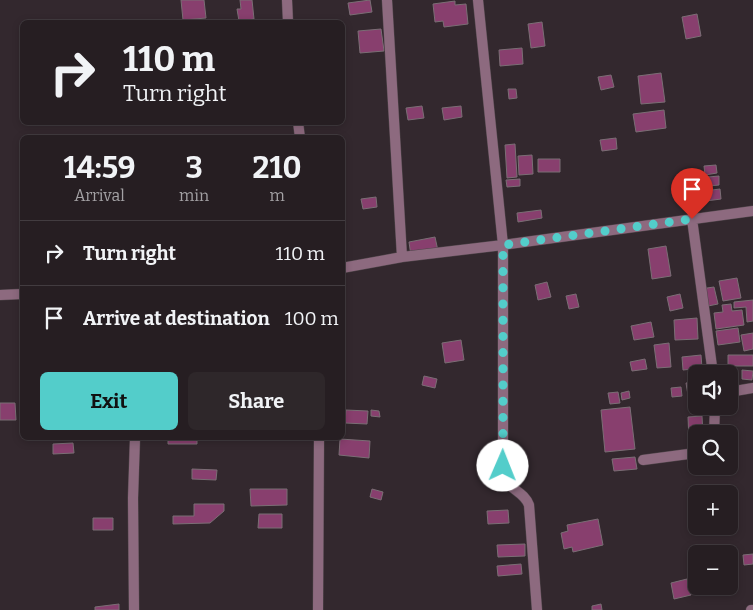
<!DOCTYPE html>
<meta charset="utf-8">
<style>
:root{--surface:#261e22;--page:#2e272a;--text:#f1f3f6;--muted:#a4a2a5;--line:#423c40;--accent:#53cdca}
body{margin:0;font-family:Bitter,serif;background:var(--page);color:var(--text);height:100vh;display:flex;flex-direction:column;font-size:19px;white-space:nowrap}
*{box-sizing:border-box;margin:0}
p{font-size:16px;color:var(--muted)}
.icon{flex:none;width:28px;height:28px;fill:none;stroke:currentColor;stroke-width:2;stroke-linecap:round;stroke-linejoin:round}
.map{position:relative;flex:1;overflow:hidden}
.details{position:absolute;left:20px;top:135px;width:325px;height:305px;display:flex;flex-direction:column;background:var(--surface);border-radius:8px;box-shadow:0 2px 8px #0003,0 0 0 1px var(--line)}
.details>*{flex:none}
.banner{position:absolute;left:20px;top:20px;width:325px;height:105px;border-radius:8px;box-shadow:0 2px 8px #0003,0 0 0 1px var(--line);background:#261e22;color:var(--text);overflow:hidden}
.tools{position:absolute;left:688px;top:365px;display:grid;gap:10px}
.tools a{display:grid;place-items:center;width:50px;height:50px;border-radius:8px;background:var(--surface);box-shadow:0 2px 8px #0003,0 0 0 1px var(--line);font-size:25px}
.pin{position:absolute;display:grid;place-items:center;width:42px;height:42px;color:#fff;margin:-51px -21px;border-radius:50% 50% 50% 0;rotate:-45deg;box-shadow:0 0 5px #0007}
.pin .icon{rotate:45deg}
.me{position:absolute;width:55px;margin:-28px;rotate:1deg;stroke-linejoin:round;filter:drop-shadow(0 0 4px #0008)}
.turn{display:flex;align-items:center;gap:18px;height:105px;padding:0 20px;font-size:22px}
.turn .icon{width:65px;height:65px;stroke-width:2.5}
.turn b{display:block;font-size:35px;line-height:42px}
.eta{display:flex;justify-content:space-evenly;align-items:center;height:85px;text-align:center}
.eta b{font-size:30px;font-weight:700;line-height:35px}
.cta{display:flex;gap:10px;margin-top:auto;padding:10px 20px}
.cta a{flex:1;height:58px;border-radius:8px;background:var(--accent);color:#111;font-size:20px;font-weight:700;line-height:58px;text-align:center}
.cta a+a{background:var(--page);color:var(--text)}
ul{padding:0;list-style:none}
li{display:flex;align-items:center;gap:15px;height:65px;padding:0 20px;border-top:1px solid var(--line)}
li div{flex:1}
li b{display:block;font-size:19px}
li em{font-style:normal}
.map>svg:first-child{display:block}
</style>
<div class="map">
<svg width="753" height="610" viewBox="0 0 753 610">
<rect width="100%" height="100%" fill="#33282e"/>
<path fill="#883f6e" stroke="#7b6e75" d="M 181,0 L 204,0 L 206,18 L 183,20 Z
M 240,0 L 252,0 L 254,19 L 239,21 L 237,9 L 241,9 Z
M 370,0 L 372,12 L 350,15 L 348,3 Z
M 455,1 L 455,5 L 466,4 L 468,24 L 444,27 L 443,21 L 435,22 L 433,4 Z
M 697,14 L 701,36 L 686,39 L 682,17 Z
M 542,22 L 545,46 L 531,48 L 528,24 Z
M 381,29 L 384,51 L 360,53 L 358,31 Z
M 522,48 L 523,64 L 500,66 L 499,50 Z
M 661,73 L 665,102 L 641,104 L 638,76 Z
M 611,75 L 614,87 L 601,90 L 598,77 Z
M 508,89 L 516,89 L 517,98 L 509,99 Z
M 422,106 L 424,118 L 408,120 L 406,108 Z
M 461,106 L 462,117 L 444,120 L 442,108 Z
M 664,110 L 666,128 L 636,132 L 633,114 Z
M 616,138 L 617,149 L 602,151 L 600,140 Z
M 515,144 L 517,177 L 507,178 L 505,145 Z
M 532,155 L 533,174 L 519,175 L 518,156 Z
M 538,159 L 560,159 L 560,172 L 538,172 Z
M 716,165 L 717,173 L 705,175 L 704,166 Z
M 702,173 L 705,188 L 695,190 L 692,175 Z
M 719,176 L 719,185 L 709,186 L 708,177 Z
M 520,179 L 520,186 L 507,187 L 506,180 Z
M 720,189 L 721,199 L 706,201 L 704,191 Z
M 376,197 L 377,207 L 363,209 L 361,199 Z
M 541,210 L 542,218 L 518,222 L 517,213 Z
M 435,237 L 438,251 L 411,256 L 409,242 Z
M 666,246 L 671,276 L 652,279 L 648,249 Z
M 737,278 L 741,298 L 723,301 L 719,281 Z
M 547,282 L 551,297 L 538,300 L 535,285 Z
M 714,287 L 718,304 L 703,307 L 700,289 Z
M 576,294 L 579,307 L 569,309 L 566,296 Z
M 680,294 L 683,308 L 670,311 L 667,297 Z
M 753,300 L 753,321 L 747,322 L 746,307 L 734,308 L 734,302 Z
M 731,304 L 732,311 L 742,310 L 744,325 L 716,329 L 714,313 L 723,312 L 722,305 Z
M 697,318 L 698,339 L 675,340 L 674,320 Z
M 651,322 L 654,337 L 634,340 L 631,326 Z
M 738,328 L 740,342 L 718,345 L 716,331 Z
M 753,333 L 753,349 L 744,351 L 741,335 Z
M 461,340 L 464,360 L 445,363 L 442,343 Z
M 669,343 L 671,367 L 657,368 L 654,345 Z
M 701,355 L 702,368 L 683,370 L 682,357 Z
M 728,355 L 753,355 L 753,366 L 728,366 Z
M 645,359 L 647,369 L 632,371 L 630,362 Z
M 742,370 L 753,371 L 752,380 L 742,379 Z
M 424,376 L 437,379 L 435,388 L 422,385 Z
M 696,382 L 696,394 L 688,395 L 686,383 Z
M 681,387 L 682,396 L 672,397 L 671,388 Z
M 629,391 L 630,398 L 622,400 L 621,393 Z
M 618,392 L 620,403 L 610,404 L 608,393 Z
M 0,403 L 15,403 L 16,420 L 0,420 Z
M 630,407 L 635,449 L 605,452 L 601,410 Z
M 346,410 L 368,411 L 367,424 L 345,423 Z
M 371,410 L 379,411 L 380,417 L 371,416 Z
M 702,416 L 703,434 L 696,434 L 696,441 L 689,441 L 688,417 Z
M 168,438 L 197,438 L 197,444 L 168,444 Z
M 340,439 L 370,441 L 369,458 L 339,455 Z
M 73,443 L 74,453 L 53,454 L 53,444 Z
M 635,457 L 637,469 L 614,471 L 612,459 Z
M 192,469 L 217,470 L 216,480 L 192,479 Z
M 250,489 L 287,489 L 287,505 L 251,506 Z
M 372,489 L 383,492 L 381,500 L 370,497 Z
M 194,504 L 224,504 L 224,511 L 210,523 L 173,524 L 173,516 L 194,516 Z
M 508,510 L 509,523 L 488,524 L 487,511 Z
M 259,514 L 282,514 L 282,528 L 258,528 Z
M 93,518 L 113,518 L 113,530 L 93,530 Z
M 598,519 L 603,545 L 573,552 L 572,547 L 564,549 L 561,533 L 568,531 L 567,525 Z
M 525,544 L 525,556 L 498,557 L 497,545 Z
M 753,554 L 753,564 L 744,565 L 743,555 Z
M 521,564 L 522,574 L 498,576 L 497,566 Z
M 687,579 L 691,595 L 674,599 L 671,583 Z
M 119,604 L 119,610 L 95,610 L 95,607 Z
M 601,604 L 602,610 L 592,610 L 592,606 Z"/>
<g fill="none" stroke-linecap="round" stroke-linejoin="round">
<g stroke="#50464b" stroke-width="11">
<path id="street" d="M 287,0 L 288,22
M 387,0 L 402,257
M 478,0 L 503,245 L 503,471 C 506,491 523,489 529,505 L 537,610
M 298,122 L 300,138
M 692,219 L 713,374
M 342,268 L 402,257 L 503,245 L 753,211
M 0,295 L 22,294
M 729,392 L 753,388
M 714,434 L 715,406
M 643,460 L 696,453
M 134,610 L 133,498 L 135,438
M 318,610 L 319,438
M 751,610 L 753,610"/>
</g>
<use href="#street" stroke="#8d6a7f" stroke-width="10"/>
</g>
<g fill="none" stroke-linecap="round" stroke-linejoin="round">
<path stroke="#53cdca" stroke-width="9" stroke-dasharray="0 16.2" d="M 503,466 L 503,245 L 692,219"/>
</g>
</svg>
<div class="tools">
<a><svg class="icon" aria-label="sound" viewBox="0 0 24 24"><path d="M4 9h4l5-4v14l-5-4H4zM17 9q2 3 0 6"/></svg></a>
<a><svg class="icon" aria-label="search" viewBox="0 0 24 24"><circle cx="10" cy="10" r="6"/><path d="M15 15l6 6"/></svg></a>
<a>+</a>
<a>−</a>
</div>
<div class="pin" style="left:692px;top:219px;background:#d93025"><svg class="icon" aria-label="arrive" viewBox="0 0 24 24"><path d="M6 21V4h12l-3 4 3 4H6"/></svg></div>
<svg class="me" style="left:503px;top:466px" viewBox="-20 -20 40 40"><circle r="19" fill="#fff"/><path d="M0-13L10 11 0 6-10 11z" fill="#53cdca"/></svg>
<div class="banner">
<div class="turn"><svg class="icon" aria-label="right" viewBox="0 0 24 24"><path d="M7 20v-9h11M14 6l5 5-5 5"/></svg><div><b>110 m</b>Turn right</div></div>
</div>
<section class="details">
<div class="eta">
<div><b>14:59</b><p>Arrival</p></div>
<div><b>3</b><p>min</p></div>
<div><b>210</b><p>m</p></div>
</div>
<ul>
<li><svg class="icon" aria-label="right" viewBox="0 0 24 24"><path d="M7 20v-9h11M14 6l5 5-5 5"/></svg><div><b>Turn right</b></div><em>110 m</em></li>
<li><svg class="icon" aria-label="arrive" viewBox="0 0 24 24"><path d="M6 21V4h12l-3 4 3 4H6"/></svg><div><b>Arrive at destination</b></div><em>100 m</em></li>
</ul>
<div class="cta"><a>Exit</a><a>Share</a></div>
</section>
</div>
